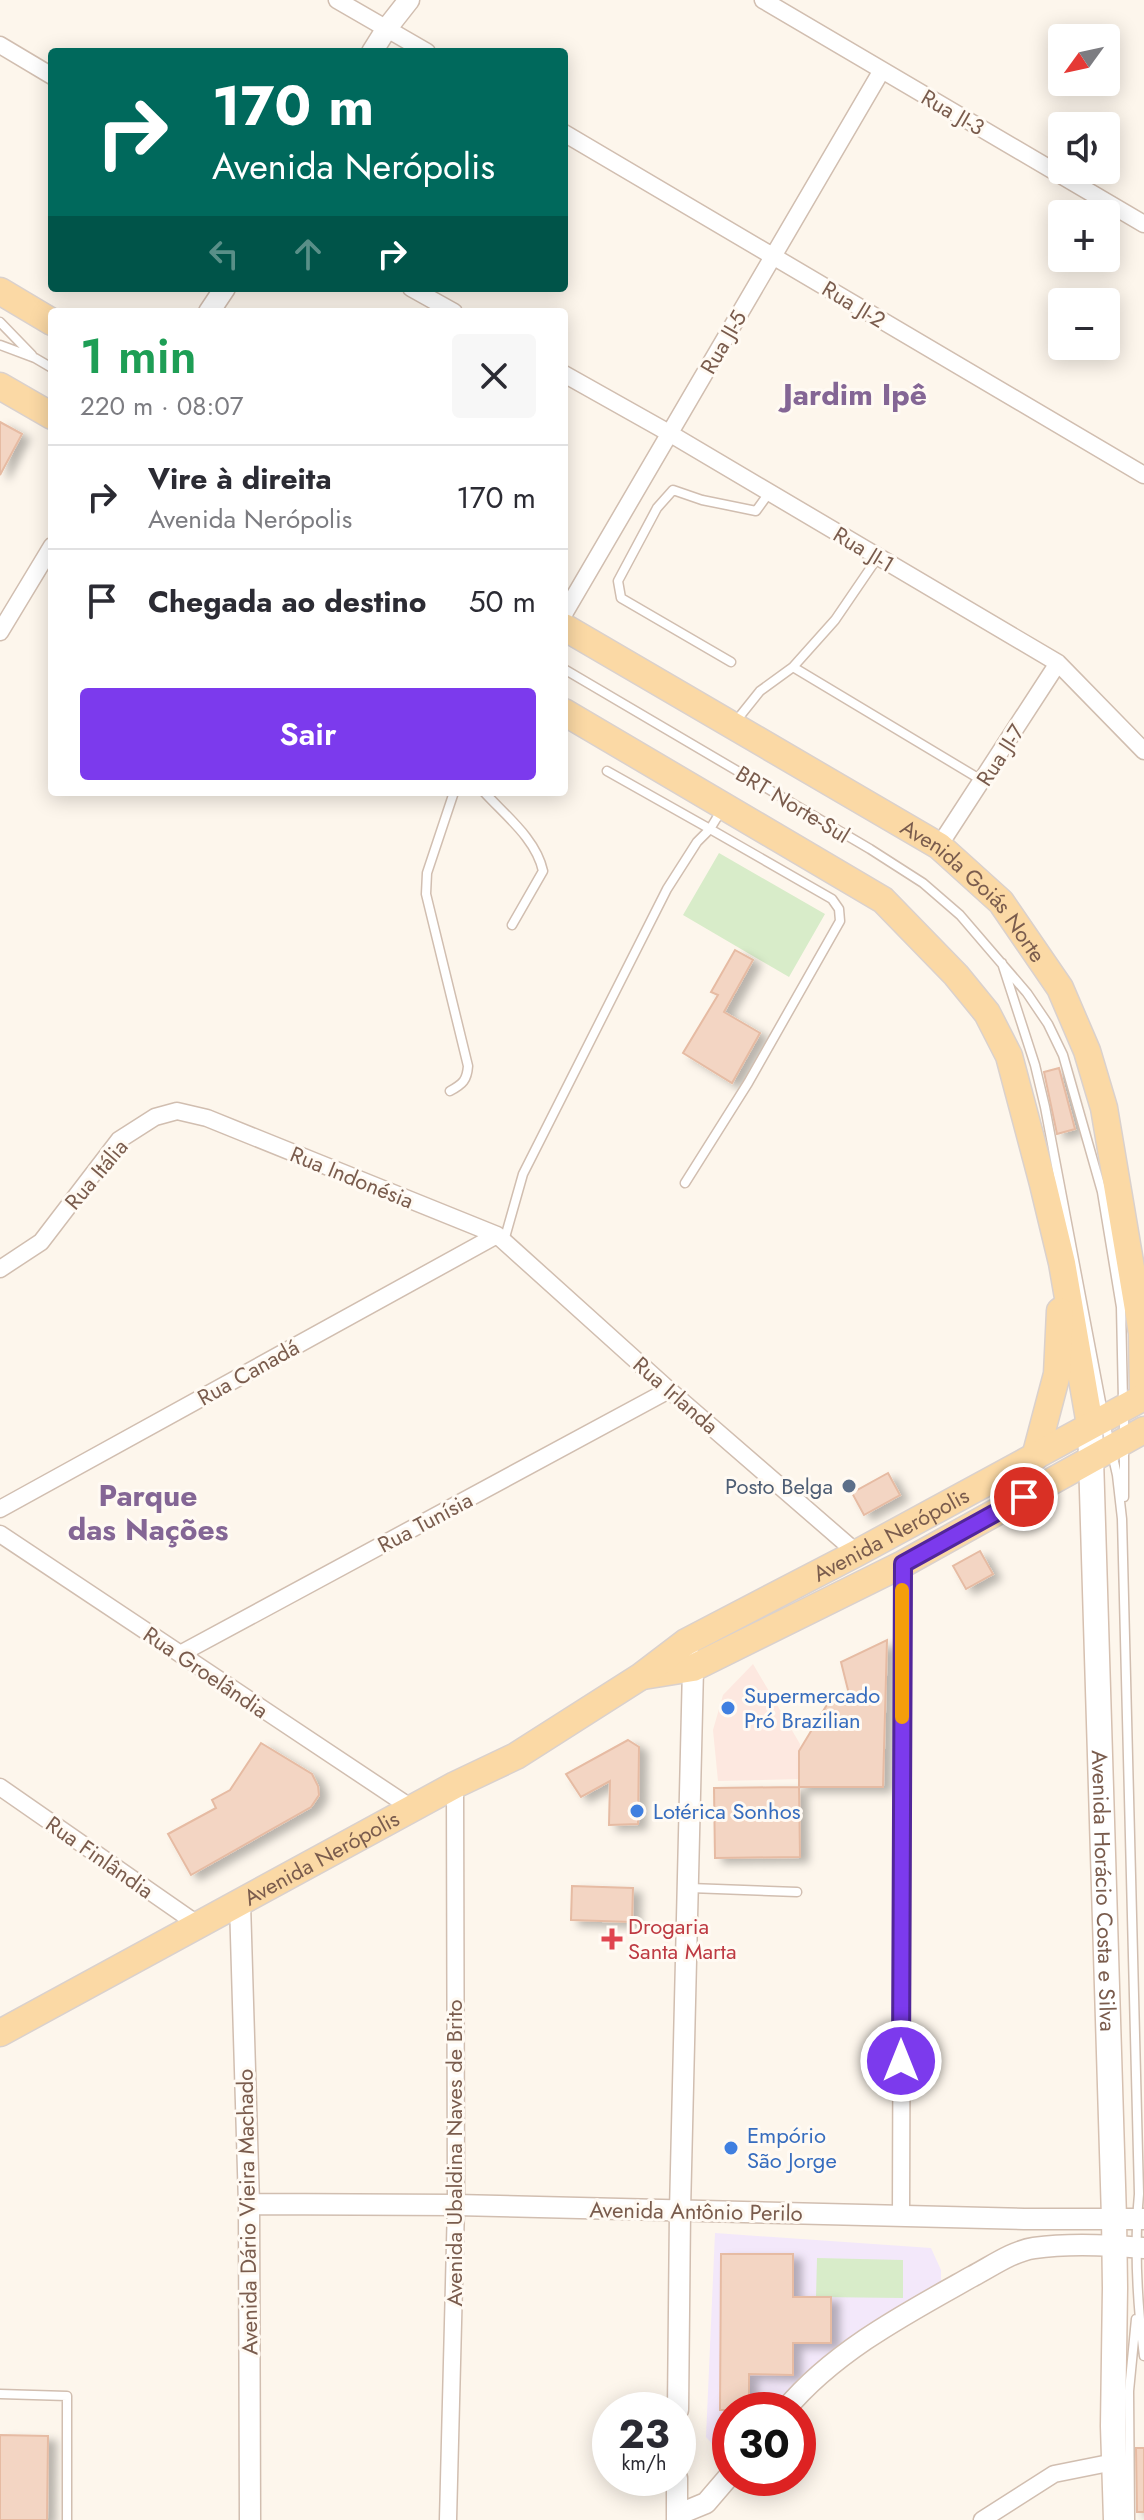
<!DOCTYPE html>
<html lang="pt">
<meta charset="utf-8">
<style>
:root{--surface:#fff;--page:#f7f7f7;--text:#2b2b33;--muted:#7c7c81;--line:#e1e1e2;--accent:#7c3aed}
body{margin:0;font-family:Jost,sans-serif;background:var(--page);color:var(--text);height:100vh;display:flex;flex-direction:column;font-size:30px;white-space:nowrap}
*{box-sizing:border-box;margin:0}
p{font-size:26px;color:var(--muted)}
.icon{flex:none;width:44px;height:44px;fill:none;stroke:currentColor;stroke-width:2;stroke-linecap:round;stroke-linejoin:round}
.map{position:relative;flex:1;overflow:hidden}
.panel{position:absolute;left:48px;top:308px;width:520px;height:488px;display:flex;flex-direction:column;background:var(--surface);border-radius:8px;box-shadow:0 4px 20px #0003}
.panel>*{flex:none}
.hud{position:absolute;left:48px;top:48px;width:520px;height:244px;border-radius:8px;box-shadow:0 4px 20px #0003;background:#00695c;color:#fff;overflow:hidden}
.needle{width:52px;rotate:237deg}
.tools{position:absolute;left:1048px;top:24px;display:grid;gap:16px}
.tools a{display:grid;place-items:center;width:72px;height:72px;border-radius:8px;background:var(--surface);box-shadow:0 4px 20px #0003;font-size:40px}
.speed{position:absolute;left:592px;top:2392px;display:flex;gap:16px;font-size:40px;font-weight:700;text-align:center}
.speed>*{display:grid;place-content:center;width:104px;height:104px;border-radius:50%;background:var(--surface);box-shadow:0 4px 20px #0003;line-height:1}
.speed small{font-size:20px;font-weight:400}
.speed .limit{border:12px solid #d22;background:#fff;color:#111}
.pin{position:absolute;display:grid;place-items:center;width:68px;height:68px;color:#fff;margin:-34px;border:4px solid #fff;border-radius:50%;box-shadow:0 2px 8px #0007}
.me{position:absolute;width:88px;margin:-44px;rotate:0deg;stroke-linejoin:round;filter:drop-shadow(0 0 6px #0008)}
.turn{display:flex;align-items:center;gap:28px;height:168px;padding:0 32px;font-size:36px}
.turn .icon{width:104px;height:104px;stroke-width:2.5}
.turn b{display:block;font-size:56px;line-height:68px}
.lanes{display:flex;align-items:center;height:76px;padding:0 32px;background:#0003;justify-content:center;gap:40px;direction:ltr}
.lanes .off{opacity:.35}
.round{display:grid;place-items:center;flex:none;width:84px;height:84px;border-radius:8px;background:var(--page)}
.summary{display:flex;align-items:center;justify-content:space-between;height:136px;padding:0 32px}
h1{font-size:48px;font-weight:600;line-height:60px;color:#1e9e55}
.action{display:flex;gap:16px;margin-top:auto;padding:16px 32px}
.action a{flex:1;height:92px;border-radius:8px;background:var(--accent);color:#fff;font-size:32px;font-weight:600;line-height:92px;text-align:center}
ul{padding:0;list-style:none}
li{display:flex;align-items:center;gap:24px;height:104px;padding:0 32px;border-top:2px solid var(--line)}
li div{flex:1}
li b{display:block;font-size:30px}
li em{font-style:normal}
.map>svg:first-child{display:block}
</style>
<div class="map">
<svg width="1144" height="2520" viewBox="0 0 1144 2520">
<defs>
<filter id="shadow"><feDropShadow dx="8" dy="5" stdDeviation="4" flood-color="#0004"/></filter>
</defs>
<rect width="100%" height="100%" fill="#fdf6ec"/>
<path fill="#fde8e0" d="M 753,1664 L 800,1744 L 800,1779 L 718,1781 L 713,1730 L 723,1695 Z"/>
<path fill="#f3e8fa" d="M 715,2233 L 931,2248 L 941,2270 L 941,2288 L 776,2410 L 730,2410 L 730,2448 L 728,2449 L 713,2445 L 706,2437 Z"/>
<path fill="#d8ecc9" d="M 719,853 L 825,914 L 789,977 L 683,915 Z
M 817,2258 L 903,2260 L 903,2298 L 816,2297 Z"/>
<path fill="#f3d5c3" stroke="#e6bba3" stroke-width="2" filter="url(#shadow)" d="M 0,422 L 22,434 L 0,475 Z
M 735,950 L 753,960 L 724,1012 L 760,1033 L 732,1083 L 683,1053 L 718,995 L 711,992 Z
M 1059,1068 L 1075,1129 L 1057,1134 L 1044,1072 Z
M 888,1473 L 900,1495 L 864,1515 L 852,1493 Z
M 980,1551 L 993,1574 L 966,1589 L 953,1566 Z
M 887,1640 L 883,1787 L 799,1787 L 799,1751 L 831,1698 L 850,1698 L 841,1662 Z
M 628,1740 L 639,1747 L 638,1824 L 609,1825 L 610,1781 L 581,1797 L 566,1774 Z
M 261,1743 L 312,1774 L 318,1786 L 319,1795 L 311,1807 L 191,1875 L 168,1834 L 216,1808 L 212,1800 L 230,1790 Z
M 799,1787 L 800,1857 L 715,1858 L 714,1788 Z
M 572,1886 L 633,1888 L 632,1922 L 571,1920 Z
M 721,2254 L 793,2254 L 793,2297 L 831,2297 L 831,2343 L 793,2343 L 793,2375 L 749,2374 L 749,2410 L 720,2410 Z
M 0,2435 L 48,2436 L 47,2520 L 0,2520 Z
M 1136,2448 L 1144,2448 L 1144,2512 L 1137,2512 Z"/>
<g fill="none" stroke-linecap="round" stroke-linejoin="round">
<g stroke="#d1beb0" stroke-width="11">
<path id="service" d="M 0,322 L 32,355
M 0,345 L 35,358 L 52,368
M 731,662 L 621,598 L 618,581 L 657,508 L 673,490 L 702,500 L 756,511 L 769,493
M 793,667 L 983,781
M 564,669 L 870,849 L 923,883 L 960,915 L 1027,993 L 1048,1024 L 1063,1055 L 1102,1192 L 1121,1307 L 1123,1401
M 736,721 L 760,691 L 793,667 L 835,620 L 878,557
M 607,771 L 710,829 L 721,811
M 484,792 C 506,816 536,839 543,871 L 512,925
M 1002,963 L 1035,1065 L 1045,1107 L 1104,1418 L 1117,1475 L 1122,1519 L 1139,2194 C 1134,2248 1137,2301 1144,2356
M 450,1091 C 463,1084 467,1080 468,1066 L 426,894 L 427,873 L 454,792
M 504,1241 L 523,1174 L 667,889 L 697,842 L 710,829 L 832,899 L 839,909 L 840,921 L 748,1083 L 685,1183
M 1124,1415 L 1124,1497
M 690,1888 L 797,1892
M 0,2394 L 67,2396 L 67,2520
M 1130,2520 L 1129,2391 L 1136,2319"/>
</g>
<g stroke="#d1beb0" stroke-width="19">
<path id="minor" d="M 337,0 L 427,52
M 763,0 L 1144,224
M 0,45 L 52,76
M 564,133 L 1144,475
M 411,288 L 454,312
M 564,374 L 669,433 L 1058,663 L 1144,751
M 564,614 L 882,70
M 0,632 L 52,546
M 939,846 L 1058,663
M 0,1269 L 41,1242 L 119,1140 L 155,1117 L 177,1111 L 207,1118 L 497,1235 L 669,1390 L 857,1553
M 0,1509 L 497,1235
M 0,1534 L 413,1809
M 180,1654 L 669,1390
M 0,1787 L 200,1926
M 901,2216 L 903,1564
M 448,2520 L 456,2205 L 455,1785
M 982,2520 L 1054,2474 L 1114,2462"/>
</g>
<g stroke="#d1beb0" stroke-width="23">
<path id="tertiary" d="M 372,52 L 387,28 L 409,0
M 209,312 L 225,288
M 240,1903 L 249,2204 L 250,2520
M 249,2204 L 456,2205 L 1024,2219 L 1144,2219
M 678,2410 L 680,2211 L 693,1668 L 690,1657
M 785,2410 C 834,2351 907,2313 973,2276 C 992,2266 1013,2251 1034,2248 C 1068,2243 1110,2245 1144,2248
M 677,2515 L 677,2478
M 677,2520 L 677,2515 L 706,2503 L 730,2475"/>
</g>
<g stroke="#d6c0b0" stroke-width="27">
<g id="secondary">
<path id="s1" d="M 1090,1425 L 1114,2218 L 1115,2288 L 1113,2426 L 1116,2520"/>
</g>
</g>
<g stroke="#dad1cd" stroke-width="29">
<g id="primary">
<path d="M 0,291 L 52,322"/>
<path d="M 0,386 L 52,416"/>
<path id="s2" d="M 564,627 L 939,846 L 1001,902 L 1060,988 L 1087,1051 L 1104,1108 L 1142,1333 L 1143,1398"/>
<path d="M 564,712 L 883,900 L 956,975 L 987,1013 L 1009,1056 L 1043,1184 L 1062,1263 L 1090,1425"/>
<path d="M 1035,1457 L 1057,1374 L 1060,1311"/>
<path d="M 643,1676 L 693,1668 L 903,1564 L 1144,1430"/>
<path id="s3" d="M 0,2033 L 455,1785 L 516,1756 L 640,1677 L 686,1642 L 857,1553 L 1144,1397"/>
</g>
</g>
<use href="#service" stroke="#fff" stroke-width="8"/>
<use href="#minor" stroke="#fff" stroke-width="16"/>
<use href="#tertiary" stroke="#fff" stroke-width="20"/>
<use href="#secondary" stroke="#fff" stroke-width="24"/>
<use href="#primary" stroke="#fbd9a5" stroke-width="26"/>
</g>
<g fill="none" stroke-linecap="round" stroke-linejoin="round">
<g stroke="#51269a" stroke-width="20">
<path id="route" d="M 901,2061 L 903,1564 L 1024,1497"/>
</g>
<use href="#route" stroke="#7c3aed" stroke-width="14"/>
<path stroke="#f59e0b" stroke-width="14" d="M 902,1717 L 902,1590"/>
</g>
<circle fill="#5c6f8a" stroke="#fffaf3" stroke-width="3" cx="849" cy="1486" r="8"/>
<g fill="#3f7fe0" stroke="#fffaf3" stroke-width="3">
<circle cx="728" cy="1708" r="8"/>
<circle cx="637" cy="1811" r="8"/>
<circle cx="731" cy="2148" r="8"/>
</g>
<path fill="#e0444e" stroke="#fffaf3" stroke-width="3" d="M608 1927h8v8h8v8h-8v8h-8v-8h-8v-8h8z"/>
<g text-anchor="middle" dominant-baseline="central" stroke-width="6" stroke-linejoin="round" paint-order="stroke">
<g font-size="22" fill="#7a5c4d" stroke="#fffaf3">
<text transform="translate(953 112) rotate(30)">Rua JI-3</text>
<text transform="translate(854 304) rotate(31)">Rua JI-2</text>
<text transform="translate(723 342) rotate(-60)">Rua JI-5</text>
<text transform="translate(864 549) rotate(31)">Rua JI-1</text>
<text transform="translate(1000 755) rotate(-57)">Rua JI-7</text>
<text transform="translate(793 804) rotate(31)">BRT Norte-Sul</text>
<text stroke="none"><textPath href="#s2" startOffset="490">Avenida Goiás Norte</textPath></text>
<text transform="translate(96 1174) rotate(-50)">Rua Itália</text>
<text transform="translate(352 1177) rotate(22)">Rua Indonésia</text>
<text transform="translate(248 1372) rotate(-29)">Rua Canadá</text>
<text transform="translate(676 1395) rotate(41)">Rua Irlanda</text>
<text transform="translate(425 1522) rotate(-28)">Rua Tunísia</text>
<text stroke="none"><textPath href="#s3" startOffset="1022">Avenida Nerópolis</textPath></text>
<text transform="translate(206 1672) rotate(34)">Rua Groelândia</text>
<text transform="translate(100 1857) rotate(35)">Rua Finlândia</text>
<text stroke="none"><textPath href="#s3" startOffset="366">Avenida Nerópolis</textPath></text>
<text stroke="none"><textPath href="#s1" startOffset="466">Avenida Horácio Costa e Silva</textPath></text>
<text transform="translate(454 2153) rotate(-90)">Avenida Ubaldina Naves de Brito</text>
<text transform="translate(696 2211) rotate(1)">Avenida Antônio Perilo</text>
<text transform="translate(247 2212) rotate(-91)">Avenida Dário Vieira Machado</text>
</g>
<g font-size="22" fill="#4e5e75" stroke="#fffaf3" text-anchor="end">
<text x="833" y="1486">Posto Belga</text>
</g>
<g font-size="22" fill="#366cbe" stroke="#fffaf3" text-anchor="start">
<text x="744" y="1695">Supermercado<tspan x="744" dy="25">Pró Brazilian</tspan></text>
<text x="653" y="1811">Lotérica Sonhos</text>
<text x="747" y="2135">Empório<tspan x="747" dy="25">São Jorge</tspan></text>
</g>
<g font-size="22" fill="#be3a42" stroke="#fffaf3" text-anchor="start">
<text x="628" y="1926">Drogaria<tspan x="628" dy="25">Santa Marta</tspan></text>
</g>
<g font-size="30" font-weight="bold" fill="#846695" stroke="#fffaf3">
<text x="855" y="394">Jardim Ipê</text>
<text x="148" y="1495">Parque<tspan x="148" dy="34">das Nações</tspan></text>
</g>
</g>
</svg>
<div class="tools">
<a><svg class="needle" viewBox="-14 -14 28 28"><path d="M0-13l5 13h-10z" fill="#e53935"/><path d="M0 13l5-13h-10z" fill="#7c7c81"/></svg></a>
<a><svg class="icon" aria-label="sound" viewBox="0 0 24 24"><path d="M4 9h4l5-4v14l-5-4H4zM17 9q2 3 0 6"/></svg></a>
<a>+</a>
<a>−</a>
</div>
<div class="speed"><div>23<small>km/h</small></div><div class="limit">30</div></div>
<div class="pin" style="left:1024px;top:1497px;background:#d93025"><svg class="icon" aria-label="arrive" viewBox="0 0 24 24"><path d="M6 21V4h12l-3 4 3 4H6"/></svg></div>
<svg class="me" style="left:901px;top:2061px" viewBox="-20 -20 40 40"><circle r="17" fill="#7c3aed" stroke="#fff" stroke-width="3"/><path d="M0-11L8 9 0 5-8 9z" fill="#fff"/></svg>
<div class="hud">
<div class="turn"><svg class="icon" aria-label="right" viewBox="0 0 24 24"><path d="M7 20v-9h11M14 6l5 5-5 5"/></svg><div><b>170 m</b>Avenida Nerópolis</div></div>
<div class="lanes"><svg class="icon off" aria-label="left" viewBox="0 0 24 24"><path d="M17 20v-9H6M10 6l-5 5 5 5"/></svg><svg class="icon off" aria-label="ahead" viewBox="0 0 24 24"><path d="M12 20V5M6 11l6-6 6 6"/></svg><svg class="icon" aria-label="right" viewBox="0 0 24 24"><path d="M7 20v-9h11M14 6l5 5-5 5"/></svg></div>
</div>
<section class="panel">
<div class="summary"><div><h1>1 min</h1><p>220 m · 08:07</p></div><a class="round"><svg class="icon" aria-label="close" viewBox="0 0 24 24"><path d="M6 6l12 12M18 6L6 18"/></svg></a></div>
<ul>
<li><svg class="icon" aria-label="right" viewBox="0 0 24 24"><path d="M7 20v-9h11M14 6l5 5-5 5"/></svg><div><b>Vire à direita</b><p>Avenida Nerópolis</p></div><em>170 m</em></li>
<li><svg class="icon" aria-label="arrive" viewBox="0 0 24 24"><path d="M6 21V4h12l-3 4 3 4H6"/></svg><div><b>Chegada ao destino</b></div><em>50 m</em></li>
</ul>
<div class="action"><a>Sair</a></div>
</section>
</div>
